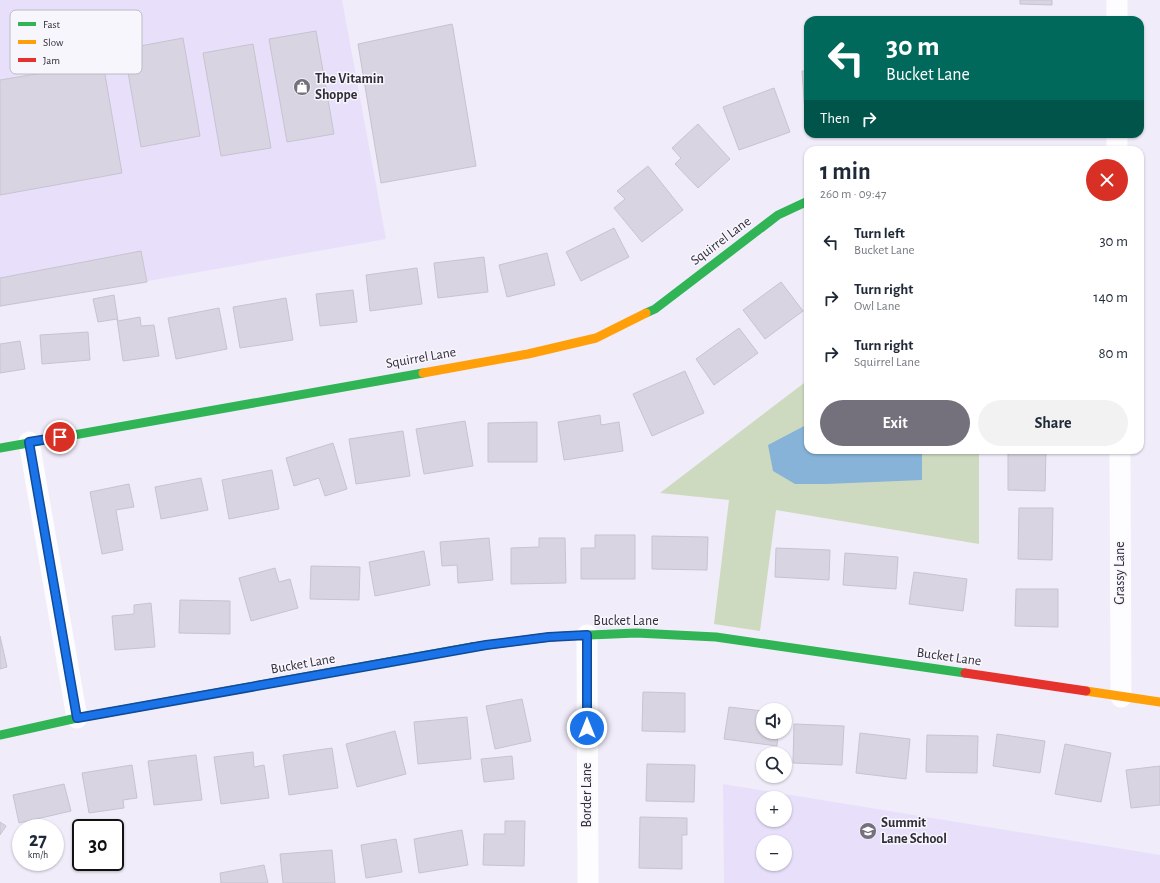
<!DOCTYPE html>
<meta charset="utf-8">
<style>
:root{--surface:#fff;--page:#f2f2f3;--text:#1f2937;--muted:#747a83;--accent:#74707c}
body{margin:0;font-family:"Alegreya Sans",sans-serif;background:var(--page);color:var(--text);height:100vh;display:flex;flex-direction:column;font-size:15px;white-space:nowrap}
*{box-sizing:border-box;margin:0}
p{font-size:13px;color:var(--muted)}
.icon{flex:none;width:22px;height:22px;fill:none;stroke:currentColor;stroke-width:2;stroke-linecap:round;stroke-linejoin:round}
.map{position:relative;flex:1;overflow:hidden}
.sheet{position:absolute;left:804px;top:146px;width:340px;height:308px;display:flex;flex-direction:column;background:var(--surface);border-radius:12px;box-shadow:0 1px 3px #0004}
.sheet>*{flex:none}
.hud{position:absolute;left:804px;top:16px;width:340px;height:122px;border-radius:12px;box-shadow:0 1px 3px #0004;background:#00695c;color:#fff;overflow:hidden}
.fabs{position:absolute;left:756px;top:703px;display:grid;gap:8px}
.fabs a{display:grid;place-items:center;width:36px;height:36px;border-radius:50%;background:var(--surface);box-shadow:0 1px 3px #0004;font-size:20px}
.speed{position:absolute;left:12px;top:819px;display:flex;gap:8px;font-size:20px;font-weight:700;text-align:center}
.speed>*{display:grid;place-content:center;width:52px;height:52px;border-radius:50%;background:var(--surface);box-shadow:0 1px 3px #0004;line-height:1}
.speed small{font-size:10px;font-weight:400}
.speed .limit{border:2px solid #111;border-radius:6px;background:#fff;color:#111}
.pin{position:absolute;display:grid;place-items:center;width:34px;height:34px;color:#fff;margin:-17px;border:2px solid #fff;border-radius:50%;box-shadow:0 1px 4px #0007}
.me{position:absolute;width:44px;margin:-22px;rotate:0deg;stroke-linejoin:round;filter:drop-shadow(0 0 3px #0008)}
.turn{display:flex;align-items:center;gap:14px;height:84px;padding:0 16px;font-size:18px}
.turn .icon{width:52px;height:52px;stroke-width:2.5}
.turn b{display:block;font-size:28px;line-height:34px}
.then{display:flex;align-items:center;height:38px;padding:0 16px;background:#0003;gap:8px;font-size:15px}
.round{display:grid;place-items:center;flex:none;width:42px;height:42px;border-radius:21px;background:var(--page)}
.overview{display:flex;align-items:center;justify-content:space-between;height:68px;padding:0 16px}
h1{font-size:24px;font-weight:600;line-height:30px}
.button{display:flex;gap:8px;margin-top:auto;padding:8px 16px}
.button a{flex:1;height:46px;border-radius:24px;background:var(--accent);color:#fff;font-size:16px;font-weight:600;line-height:46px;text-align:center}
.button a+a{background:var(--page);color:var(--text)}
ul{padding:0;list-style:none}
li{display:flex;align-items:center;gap:12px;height:56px;padding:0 16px}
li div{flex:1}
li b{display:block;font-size:15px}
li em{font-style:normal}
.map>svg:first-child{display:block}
</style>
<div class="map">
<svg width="1160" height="883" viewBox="0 0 1160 883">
<rect width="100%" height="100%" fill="#f0ecf9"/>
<path fill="#e8e0fb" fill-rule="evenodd" d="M 0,0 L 342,0 L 386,239 L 0,307 Z
M 723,784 L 1160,855 L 1160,883 L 724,883 ZM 763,798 L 785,798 L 785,820 L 763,820 ZM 763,842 L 785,842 L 785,864 L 763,864 Z"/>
<path fill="#cedabf" d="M 808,380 L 808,450 L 979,450 L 979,544 L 776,510 L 760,631 L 714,624 L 729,500 L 660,493 Z"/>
<path fill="#86b3d7" d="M 808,424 L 808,450 L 922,450 L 922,480 L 826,484 L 795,484 L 773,471 L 768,445 Z"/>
<path fill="#d8d4e2" stroke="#c7c3cf" d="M 1020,0 L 1052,0 L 1052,5 L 1020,4 Z
M 452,24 L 453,28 L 476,166 L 381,183 L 358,44 Z
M 316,31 L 334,134 L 287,142 L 269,39 Z
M 183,38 L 200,136 L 141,147 L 124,49 Z
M 253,44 L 271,148 L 221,156 L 203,53 Z
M 103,63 L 122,173 L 0,195 L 0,80 Z
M 802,71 L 808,71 L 808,112 L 805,113 Z
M 774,88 L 790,132 L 739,150 L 723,107 Z
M 698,124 L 730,159 L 698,188 L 675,164 L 681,158 L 672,148 Z
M 648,166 L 683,210 L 642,242 L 614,208 L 625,199 L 617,191 Z
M 614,228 L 629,257 L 581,281 L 566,252 Z
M 141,251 L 147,282 L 0,306 L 0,278 Z
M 547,253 L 555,285 L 507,297 L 499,265 Z
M 484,257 L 488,292 L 438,298 L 434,263 Z
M 417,268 L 422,304 L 370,311 L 366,275 Z
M 781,282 L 803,311 L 765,339 L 743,310 Z
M 353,290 L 357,322 L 320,326 L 316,294 Z
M 114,295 L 118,321 L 140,317 L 141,326 L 154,325 L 159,356 L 123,361 L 117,319 L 98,322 L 93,299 Z
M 286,298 L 293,340 L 240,348 L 233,307 Z
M 219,308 L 227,349 L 176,359 L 168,318 Z
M 739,328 L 758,353 L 714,385 L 696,359 Z
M 88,332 L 90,360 L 42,364 L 40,335 Z
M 20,341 L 25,369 L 0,373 L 0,344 Z
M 685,371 L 704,413 L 652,436 L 633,394 Z
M 600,415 L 601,425 L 619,422 L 623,451 L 564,460 L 558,422 Z
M 465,421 L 473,466 L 424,474 L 416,429 Z
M 537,422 L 537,462 L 488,462 L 488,423 Z
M 403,431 L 410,476 L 356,484 L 349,439 Z
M 333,443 L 347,489 L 325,496 L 319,478 L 294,486 L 286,458 Z
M 1008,450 L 1046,450 L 1045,491 L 1008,490 Z
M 272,470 L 279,509 L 229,519 L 222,480 Z
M 201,478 L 208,510 L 161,519 L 155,487 Z
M 129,484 L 134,507 L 116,510 L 123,550 L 102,554 L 90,492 Z
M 1019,508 L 1053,508 L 1052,560 L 1018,559 Z
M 595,535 L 635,535 L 635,579 L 581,579 L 581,548 L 595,548 Z
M 652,536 L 708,537 L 707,570 L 652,569 Z
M 489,538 L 493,580 L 458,583 L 457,565 L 442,566 L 440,542 Z
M 539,538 L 565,538 L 566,583 L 511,584 L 511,548 L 539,547 Z
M 776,548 L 830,550 L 829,580 L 775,577 Z
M 424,551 L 430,585 L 375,596 L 369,562 Z
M 845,553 L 898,557 L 896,589 L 843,585 Z
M 311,566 L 360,567 L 359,600 L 310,599 Z
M 275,568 L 279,582 L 290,579 L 298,608 L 251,621 L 239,578 Z
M 914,572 L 967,579 L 963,611 L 909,604 Z
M 1016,589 L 1058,589 L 1058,627 L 1015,626 Z
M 180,600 L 230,601 L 230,634 L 179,633 Z
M 151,603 L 155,647 L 115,650 L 112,616 L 134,614 L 134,605 Z
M 0,636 L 7,667 L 0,669 Z
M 643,692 L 685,693 L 685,732 L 642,731 Z
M 522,699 L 531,741 L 495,749 L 486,706 Z
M 729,707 L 763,711 L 763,732 L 778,732 L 777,746 L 724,739 Z
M 467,717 L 471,759 L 418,764 L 414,722 Z
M 794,724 L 844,726 L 842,765 L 793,763 Z
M 395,731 L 406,774 L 357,787 L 346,744 Z
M 860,733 L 910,739 L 906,779 L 856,773 Z
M 997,734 L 1045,741 L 1040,773 L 993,766 Z
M 927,735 L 978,736 L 977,773 L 926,772 Z
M 1065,744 L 1111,753 L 1101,802 L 1055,794 Z
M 332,748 L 338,788 L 289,795 L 283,755 Z
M 253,752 L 254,767 L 264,765 L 269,798 L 221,804 L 214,757 Z
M 196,755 L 202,800 L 154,805 L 148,761 Z
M 512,756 L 514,779 L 484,782 L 481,759 Z
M 647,764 L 695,765 L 694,802 L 646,801 Z
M 132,765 L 137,798 L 123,800 L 124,808 L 89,813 L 82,773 Z
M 1160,766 L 1160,805 L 1131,808 L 1126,770 Z
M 64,784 L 71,811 L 19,823 L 13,795 Z
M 640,817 L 687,818 L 687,835 L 682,835 L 682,869 L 639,868 Z
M 505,821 L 525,821 L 524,866 L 483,865 L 484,834 L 505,834 Z
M 0,822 L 6,826 L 0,835 Z
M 462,830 L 468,865 L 419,873 L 414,839 Z
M 396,839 L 402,872 L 366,878 L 361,845 Z
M 332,850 L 335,883 L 283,883 L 280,854 Z
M 264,865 L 268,883 L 221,883 L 220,873 Z"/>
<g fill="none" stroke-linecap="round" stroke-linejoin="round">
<path stroke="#fdfcfe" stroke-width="21" d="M 1117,0 L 1117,20
M 1117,134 L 1117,150
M 29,442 L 77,718
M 1120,450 L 1121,697
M 587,635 L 588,883"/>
<path stroke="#30b455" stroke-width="9" d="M 646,313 L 655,309 L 778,215 L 808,201
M 0,448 L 423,373
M 567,636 L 636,633 L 716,637 L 965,673
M 0,735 L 77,718 L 472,647"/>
<path stroke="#ff9f0a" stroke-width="9" d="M 423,373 L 528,354 L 596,338 L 646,313
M 1086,691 L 1160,702"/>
<path stroke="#e5322d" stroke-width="9" d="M 472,647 L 549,637 L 567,636
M 965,673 L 1086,691"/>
</g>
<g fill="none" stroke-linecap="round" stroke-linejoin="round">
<g stroke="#114b97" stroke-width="10">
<path id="route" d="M 60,437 L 29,442 L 77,718 L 486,645 L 549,637 L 587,635 L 587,728"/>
</g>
<use href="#route" stroke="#1a73e8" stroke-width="7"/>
</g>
<defs>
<g id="shop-disc" transform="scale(0.9)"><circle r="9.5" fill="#74707c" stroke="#f8f6fd"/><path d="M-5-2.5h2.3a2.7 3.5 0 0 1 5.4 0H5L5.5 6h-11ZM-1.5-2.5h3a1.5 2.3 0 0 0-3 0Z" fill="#fff"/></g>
<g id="school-disc" transform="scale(0.9)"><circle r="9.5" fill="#74707c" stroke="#f8f6fd"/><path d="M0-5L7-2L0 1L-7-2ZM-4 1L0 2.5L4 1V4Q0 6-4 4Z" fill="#fff"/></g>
</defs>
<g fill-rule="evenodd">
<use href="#shop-disc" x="302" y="87"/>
<use href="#school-disc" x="868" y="831"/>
</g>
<g text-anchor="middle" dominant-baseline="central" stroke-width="3" stroke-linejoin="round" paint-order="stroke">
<g font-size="14" font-weight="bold" fill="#312d39" stroke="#f8f6fd" text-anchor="start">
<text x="315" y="79">The Vitamin<tspan x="315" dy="16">Shoppe</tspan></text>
<text x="881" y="823">Summit<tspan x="881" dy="16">Lane School</tspan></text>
</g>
<g font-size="14" fill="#312d39" stroke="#f8f6fd">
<text transform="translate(721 241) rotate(-37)">Squirrel Lane</text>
<text transform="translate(421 358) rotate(-10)">Squirrel Lane</text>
<text transform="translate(1120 573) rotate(-90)">Grassy Lane</text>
<text x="626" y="621">Bucket Lane</text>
<text transform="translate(949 657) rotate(8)">Bucket Lane</text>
<text transform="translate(303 664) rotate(-10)">Bucket Lane</text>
<text transform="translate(587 795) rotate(-90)">Border Lane</text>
</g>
</g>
<rect x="10" y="10" width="132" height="64" rx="6" fill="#f8f6fd" stroke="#bcbac2" stroke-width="1"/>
<rect x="18" y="22" width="18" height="4" fill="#30b455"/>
<rect x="18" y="40" width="18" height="4" fill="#ff9f0a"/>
<rect x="18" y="58" width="18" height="4" fill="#e5322d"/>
<g font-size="11" fill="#312d39">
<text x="43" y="28">Fast</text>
<text x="43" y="46">Slow</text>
<text x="43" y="64">Jam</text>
</g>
</svg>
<div class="fabs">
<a><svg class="icon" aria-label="sound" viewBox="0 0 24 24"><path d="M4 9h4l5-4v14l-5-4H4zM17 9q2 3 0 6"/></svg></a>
<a><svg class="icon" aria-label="search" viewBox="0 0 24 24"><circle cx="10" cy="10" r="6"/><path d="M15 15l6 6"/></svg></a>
<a>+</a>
<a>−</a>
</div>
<div class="speed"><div>27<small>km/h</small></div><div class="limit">30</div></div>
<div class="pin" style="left:60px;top:437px;background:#d93025"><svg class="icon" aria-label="arrive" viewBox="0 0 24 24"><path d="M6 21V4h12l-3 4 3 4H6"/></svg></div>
<svg class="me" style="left:587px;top:728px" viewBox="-20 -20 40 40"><circle r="17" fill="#1a73e8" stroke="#fff" stroke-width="3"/><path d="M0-11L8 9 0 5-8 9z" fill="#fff"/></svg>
<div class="hud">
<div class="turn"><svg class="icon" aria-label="left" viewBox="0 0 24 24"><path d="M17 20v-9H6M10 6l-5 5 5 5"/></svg><div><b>30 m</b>Bucket Lane</div></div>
<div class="then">Then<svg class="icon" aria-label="right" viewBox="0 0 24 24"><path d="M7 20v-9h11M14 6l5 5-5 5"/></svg></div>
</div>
<section class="sheet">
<div class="overview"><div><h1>1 min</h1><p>260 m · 09:47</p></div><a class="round" style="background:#d93025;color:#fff"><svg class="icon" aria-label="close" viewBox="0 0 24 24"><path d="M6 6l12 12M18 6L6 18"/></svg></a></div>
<ul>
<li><svg class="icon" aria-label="left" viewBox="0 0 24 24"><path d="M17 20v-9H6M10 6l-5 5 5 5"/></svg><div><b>Turn left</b><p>Bucket Lane</p></div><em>30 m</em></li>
<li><svg class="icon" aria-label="right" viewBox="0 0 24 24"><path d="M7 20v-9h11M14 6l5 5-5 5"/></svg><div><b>Turn right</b><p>Owl Lane</p></div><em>140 m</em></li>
<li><svg class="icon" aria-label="right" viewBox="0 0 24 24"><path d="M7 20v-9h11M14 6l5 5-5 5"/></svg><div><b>Turn right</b><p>Squirrel Lane</p></div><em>80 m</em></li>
</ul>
<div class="button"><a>Exit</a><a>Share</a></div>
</section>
</div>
